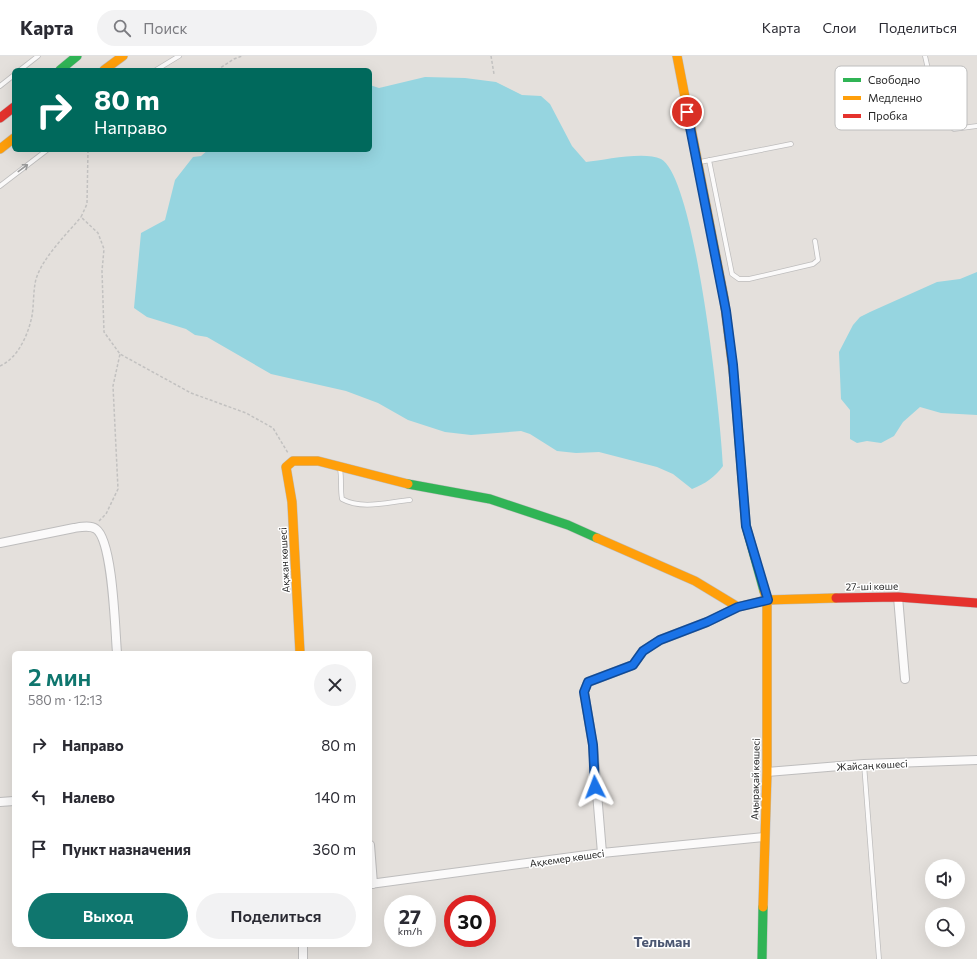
<!DOCTYPE html>
<html lang="ru">
<meta charset="utf-8">
<style>
:root{--surface:#fff;--page:#f2f2f3;--text:#2b2b33;--muted:#7c7c81;--line:#e1e1e2;--accent:#0f766e}
body{margin:0;font-family:Commissioner,sans-serif;background:var(--page);color:var(--text);height:100vh;display:flex;flex-direction:column;font-size:15px;white-space:nowrap}
*{box-sizing:border-box;margin:0}
p{font-size:13px;color:var(--muted)}
.icon{flex:none;width:22px;height:22px;fill:none;stroke:currentColor;stroke-width:2;stroke-linecap:round;stroke-linejoin:round}
.map{position:relative;flex:1;overflow:hidden}
.sheet{position:absolute;left:12px;top:595px;width:360px;height:296px;display:flex;flex-direction:column;background:var(--surface);border-radius:6px;box-shadow:0 4px 16px #0002}
.sheet>*{flex:none}
.guide{position:absolute;left:12px;top:12px;width:360px;height:84px;border-radius:6px;box-shadow:0 4px 16px #0002;background:#00695c;color:#fff;overflow:hidden}
.tools{position:absolute;left:925px;top:803px;display:grid;gap:8px}
.tools a{display:grid;place-items:center;width:40px;height:40px;border-radius:50%;background:var(--surface);box-shadow:0 4px 16px #0002;font-size:20px}
.speed{position:absolute;left:384px;top:839px;display:flex;gap:8px;font-size:20px;font-weight:700;text-align:center}
.speed>*{display:grid;place-content:center;width:52px;height:52px;border-radius:50%;background:var(--surface);box-shadow:0 4px 16px #0002;line-height:1}
.speed small{font-size:10px;font-weight:400}
.speed .limit{border:6px solid #d22;background:#fff;color:#111}
.pin{position:absolute;display:grid;place-items:center;width:34px;height:34px;color:#fff;margin:-17px;border:2px solid #fff;border-radius:50%;box-shadow:0 1px 4px #0007}
.me{position:absolute;width:44px;margin:-22px;rotate:357deg;stroke-linejoin:round;filter:drop-shadow(0 0 3px #0008)}
.turn{display:flex;align-items:center;gap:14px;height:84px;padding:0 16px;font-size:18px}
.turn .icon{width:52px;height:52px;stroke-width:2.5}
.turn b{display:block;font-size:28px;line-height:34px}
.round{display:grid;place-items:center;flex:none;width:42px;height:42px;border-radius:21px;background:var(--page)}
.overview{display:flex;align-items:center;justify-content:space-between;height:68px;padding:0 16px}
h1{font-size:24px;font-weight:600;line-height:30px;color:var(--accent)}
.cta{display:flex;gap:8px;margin-top:auto;padding:8px 16px}
.cta a{flex:1;height:46px;border-radius:24px;background:var(--accent);color:#fff;font-size:16px;font-weight:600;line-height:46px;text-align:center}
.cta a+a{background:var(--page);color:var(--text)}
ul{padding:0;list-style:none}
li{display:flex;align-items:center;gap:12px;height:52px;padding:0 16px}
li div{flex:1}
li b{display:block;font-size:15px}
li em{font-style:normal}
header{display:flex;align-items:center;gap:24px;box-sizing:border-box;height:56px;padding:0 20px;background:var(--surface);border-bottom:1px solid var(--line)}
header strong{font-size:19px}
nav{display:flex;gap:22px;margin-inline-start:auto;font-size:14px}
.search{width:280px;height:36px;background:var(--page);display:flex;align-items:center;gap:10px;box-sizing:border-box;padding:0 14px;border-radius:22px;color:var(--muted);font-size:15px}
.map>svg:first-child{display:block}
</style>
<header>
<strong>Карта</strong>
<div class="search"><svg class="icon" aria-label="search" viewBox="0 0 24 24"><circle cx="10" cy="10" r="6"/><path d="M15 15l6 6"/></svg>Поиск</div>
<nav><a>Карта</a><a>Слои</a><a>Поделиться</a></nav>
</header>
<div class="map">
<svg width="977" height="903" viewBox="0 0 977 903">
<rect width="100%" height="100%" fill="#e4e0dc"/>
<path fill="#96d5e0" d="M 425,21 L 465,22 L 496,26 L 522,39 L 541,40 L 550,48 L 572,90 L 586,106 C 605,104 644,95 661,103 C 696,122 721,364 723,410 C 715,421 705,428 692,433 L 673,418 L 657,411 L 599,396 L 576,397 L 557,395 L 530,378 L 521,375 L 471,379 L 445,376 L 408,364 L 378,347 L 346,335 L 271,318 L 207,281 L 195,279 L 186,273 L 147,261 L 134,252 L 141,177 L 165,164 L 175,124 L 193,101 L 201,100 L 208,94 L 370,94 L 370,29 L 379,32 Z
M 977,216 L 977,359 L 941,357 L 920,351 L 903,366 L 894,380 L 881,387 L 867,385 L 857,387 L 850,383 L 850,354 L 841,343 L 839,296 L 853,269 L 860,261 L 870,256 L 937,226 L 960,223 Z"/>
<g fill="none" stroke-linecap="round" stroke-linejoin="round">
<g stroke="#bebdbd" stroke-width="5.5">
<path id="lane" d="M 925,0 C 931,24 934,57 954,73 L 977,70
M 20,14 L 38,0
M 156,14 L 179,0
M 0,30 L 14,19
M 709,104 L 732,218 L 739,223 L 749,223 L 813,208 L 818,204 L 815,185
M 700,106 L 791,88
M 0,130 L 47,94
M 340,413 C 342,423 340,432 342,443 C 362,454 388,446 410,444
M 864,708 L 879,903"/>
</g>
<g stroke="#bebdbd" stroke-width="10">
<path id="street" d="M 0,487 L 74,472 C 81,471 90,469 96,473 C 113,485 115,574 117,597
M 898,541 L 905,623
M 767,716 L 864,708 L 977,704
M 0,746 L 14,745
M 370,789 L 373,828
M 602,797 L 593,689 L 584,636 L 588,626 L 633,609 L 643,595 L 660,584 L 707,566 L 738,551
M 370,828 L 602,797 L 765,781
M 303,903 L 303,889"/>
</g>
<g stroke="#bebdbd" stroke-width="10">
<path id="fast" d="M 60,14 L 77,0
M 734,322 L 746,470 L 764,535
M 408,428 L 490,443 L 568,469 L 597,482
M 762,903 L 763,851"/>
</g>
<g stroke="#bebdbd" stroke-width="10">
<path id="slow" d="M 677,0 L 724,242 L 734,322
M 104,14 L 123,0
M 0,93 L 14,82
M 597,482 L 695,525 L 738,551 L 767,544 L 836,542
M 300,597 L 292,446 L 286,411 L 293,405 L 318,405 L 408,428
M 763,851 L 767,716 L 767,544 L 764,535"/>
</g>
<g stroke="#bebdbd" stroke-width="10">
<path id="jam" d="M 0,62 L 14,51
M 836,542 L 898,541 L 977,547"/>
</g>
<path stroke="#c2c1c0" stroke-width="1.5" stroke-dasharray="3 2" stroke-linecap="butt" d="M 491,0 L 494,18
M 217,14 L 234,3 L 242,0
M 88,94 L 87,148 L 81,161 L 98,177 L 104,193 L 102,215 L 104,276 L 120,298 L 191,337 L 246,357 L 273,372 L 288,397
M 0,310 C 18,302 28,279 32,260 C 34,248 33,235 36,223 C 43,201 66,179 81,161
M 99,465 L 106,458 L 118,433 L 113,330 L 120,298"/>
<use href="#lane" stroke="#fbfafa" stroke-width="4"/>
<use href="#street" stroke="#fbfafa" stroke-width="8"/>
<use href="#fast" stroke="#30b455" stroke-width="9"/>
<use href="#slow" stroke="#ff9f0a" stroke-width="9"/>
<use href="#jam" stroke="#e5322d" stroke-width="9"/>
</g>
<defs><path id="oneway-shaft" d="M-6 0H5M1.5-3L5.5 0L1.5 3" fill="none" stroke-width="1.6" stroke-linecap="round" stroke-linejoin="round"/></defs>
<use stroke="#9b9b9b" href="#oneway-shaft" transform="translate(23 112) rotate(-37)"/>
<g fill="none" stroke-linecap="round" stroke-linejoin="round">
<g stroke="#114b97" stroke-width="10">
<path id="route" d="M 595,731 L 593,689 L 584,636 L 588,626 L 633,609 L 643,595 L 660,584 L 707,566 L 738,551 L 768,544 L 746,470 L 733,309 L 726,255 L 687,56"/>
</g>
<use href="#route" stroke="#1a73e8" stroke-width="7"/>
</g>
<g text-anchor="middle" dominant-baseline="central" stroke-width="3" stroke-linejoin="round" paint-order="stroke">
<g font-size="10" fill="#262626" stroke="#fff">
<text transform="translate(284 504) rotate(-93)">Ақжан көшесі</text>
<text transform="translate(872 530) rotate(-1)">27-ші көше</text>
<text transform="translate(872 709) rotate(-3)">Жайсаң көшесі</text>
<text transform="translate(755 723) rotate(-89)">Аңырақай көшесі</text>
<text transform="translate(567 802) rotate(-8)">Ақкемер көшесі</text>
</g>
<g font-size="14" font-weight="bold" fill="#4c5772" stroke="#fff">
<text x="662" y="885">Тельман</text>
</g>
</g>
<rect x="835" y="10" width="132" height="64" rx="6" fill="#fff" stroke="#bebebe" stroke-width="1"/>
<rect x="843" y="22" width="18" height="4" fill="#30b455"/>
<rect x="843" y="40" width="18" height="4" fill="#ff9f0a"/>
<rect x="843" y="58" width="18" height="4" fill="#e5322d"/>
<g font-size="11" fill="#262626">
<text x="868" y="28">Свободно</text>
<text x="868" y="46">Медленно</text>
<text x="868" y="64">Пробка</text>
</g>
</svg>
<div class="tools">
<a><svg class="icon" aria-label="sound" viewBox="0 0 24 24"><path d="M4 9h4l5-4v14l-5-4H4zM17 9q2 3 0 6"/></svg></a>
<a><svg class="icon" aria-label="search" viewBox="0 0 24 24"><circle cx="10" cy="10" r="6"/><path d="M15 15l6 6"/></svg></a>
</div>
<div class="speed"><div>27<small>km/h</small></div><div class="limit">30</div></div>
<div class="pin" style="left:687px;top:56px;background:#d93025"><svg class="icon" aria-label="arrive" viewBox="0 0 24 24"><path d="M6 21V4h12l-3 4 3 4H6"/></svg></div>
<svg class="me" style="left:595px;top:731px" viewBox="-20 -20 40 40"><path d="M0-17L14 15 0 8-14 15z" fill="#1a73e8" stroke="#fff" stroke-width="4"/></svg>
<div class="guide">
<div class="turn"><svg class="icon" aria-label="right" viewBox="0 0 24 24"><path d="M7 20v-9h11M14 6l5 5-5 5"/></svg><div><b>80 m</b>Направо</div></div>
</div>
<section class="sheet">
<div class="overview"><div><h1>2 мин</h1><p>580 m · 12:13</p></div><a class="round"><svg class="icon" aria-label="close" viewBox="0 0 24 24"><path d="M6 6l12 12M18 6L6 18"/></svg></a></div>
<ul>
<li><svg class="icon" aria-label="right" viewBox="0 0 24 24"><path d="M7 20v-9h11M14 6l5 5-5 5"/></svg><div><b>Направо</b></div><em>80 m</em></li>
<li><svg class="icon" aria-label="left" viewBox="0 0 24 24"><path d="M17 20v-9H6M10 6l-5 5 5 5"/></svg><div><b>Налево</b></div><em>140 m</em></li>
<li><svg class="icon" aria-label="arrive" viewBox="0 0 24 24"><path d="M6 21V4h12l-3 4 3 4H6"/></svg><div><b>Пункт назначения</b></div><em>360 m</em></li>
</ul>
<div class="cta"><a>Выход</a><a>Поделиться</a></div>
</section>
</div>
